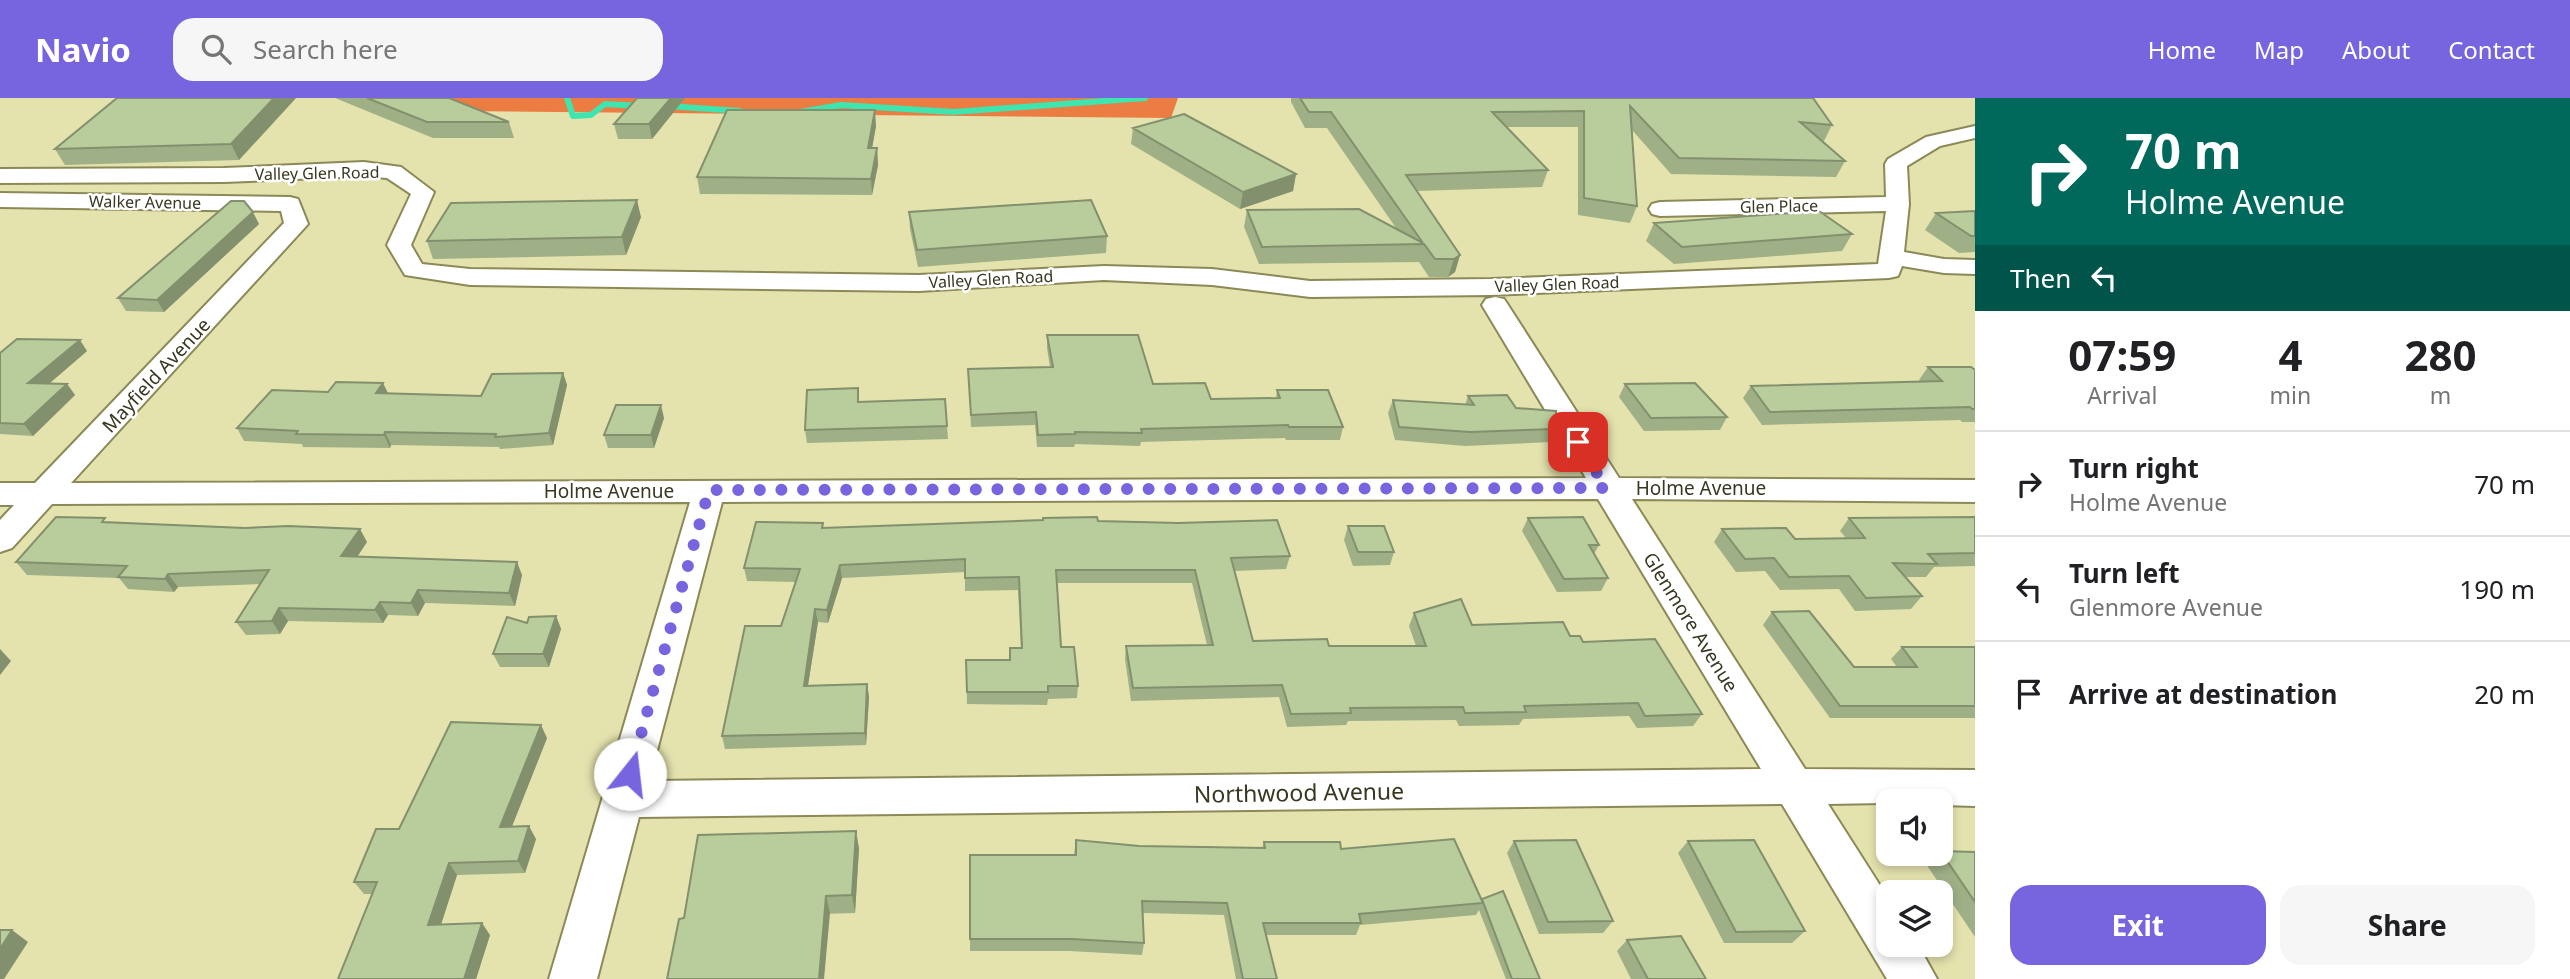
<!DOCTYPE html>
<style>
:root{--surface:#fff;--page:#f6f6f6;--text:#202124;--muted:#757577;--line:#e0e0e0;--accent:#7665df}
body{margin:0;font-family:"Noto Sans",sans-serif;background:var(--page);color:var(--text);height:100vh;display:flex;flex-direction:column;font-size:26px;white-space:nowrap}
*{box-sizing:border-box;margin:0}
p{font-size:23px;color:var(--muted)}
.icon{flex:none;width:38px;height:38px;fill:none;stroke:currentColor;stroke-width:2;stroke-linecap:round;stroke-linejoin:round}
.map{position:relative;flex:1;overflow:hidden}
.side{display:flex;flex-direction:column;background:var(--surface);width:595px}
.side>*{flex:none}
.banner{background:#00695c;color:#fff;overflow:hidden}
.tools{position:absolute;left:1876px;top:691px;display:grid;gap:14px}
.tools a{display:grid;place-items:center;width:77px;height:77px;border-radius:14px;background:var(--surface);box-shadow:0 4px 10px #0003;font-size:35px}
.pin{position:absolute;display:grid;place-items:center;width:60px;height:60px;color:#fff;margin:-30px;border-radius:14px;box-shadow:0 4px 10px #0006}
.me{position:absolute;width:77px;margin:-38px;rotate:16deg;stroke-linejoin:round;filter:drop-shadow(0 0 5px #0008)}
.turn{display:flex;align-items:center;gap:24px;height:147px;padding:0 35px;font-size:32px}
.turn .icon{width:91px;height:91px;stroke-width:2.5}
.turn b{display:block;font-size:49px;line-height:60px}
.then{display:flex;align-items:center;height:66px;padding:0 35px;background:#0003;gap:14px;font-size:26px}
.eta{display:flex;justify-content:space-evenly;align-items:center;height:119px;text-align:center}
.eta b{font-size:42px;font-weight:700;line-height:49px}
.button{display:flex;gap:14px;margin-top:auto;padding:14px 35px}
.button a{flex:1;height:80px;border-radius:21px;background:var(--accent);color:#fff;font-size:28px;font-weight:700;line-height:80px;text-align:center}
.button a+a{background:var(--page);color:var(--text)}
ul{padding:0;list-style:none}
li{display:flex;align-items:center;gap:21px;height:105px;padding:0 35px;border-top:2px solid var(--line)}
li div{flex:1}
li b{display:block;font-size:26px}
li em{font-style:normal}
header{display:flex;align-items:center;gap:42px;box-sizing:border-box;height:98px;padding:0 35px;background:var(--accent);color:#fff}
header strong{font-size:33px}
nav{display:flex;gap:38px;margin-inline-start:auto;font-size:24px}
.search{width:490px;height:63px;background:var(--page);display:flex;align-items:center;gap:18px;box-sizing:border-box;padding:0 24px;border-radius:21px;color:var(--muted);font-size:26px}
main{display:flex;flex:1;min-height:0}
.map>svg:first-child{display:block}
</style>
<header>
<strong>Navio</strong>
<div class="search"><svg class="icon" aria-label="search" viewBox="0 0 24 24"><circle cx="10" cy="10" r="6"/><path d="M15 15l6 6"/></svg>Search here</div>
<nav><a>Home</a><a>Map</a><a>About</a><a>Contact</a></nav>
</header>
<main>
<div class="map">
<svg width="1975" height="881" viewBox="0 0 1975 881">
<rect width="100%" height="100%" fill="#e4e2ad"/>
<path fill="#eb7c42" d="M 425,0 L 1178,0 L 1171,20 L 462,13 Z"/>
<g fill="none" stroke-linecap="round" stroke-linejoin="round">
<path stroke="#3fe5ae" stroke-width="6" d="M 567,0 L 573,18 L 591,17 L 605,6 L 642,8
M 668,8 L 740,13
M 800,14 L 841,7 L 954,14 L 1145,0"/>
<g stroke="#8b8957" stroke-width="4">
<path id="minor" d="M 1975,28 L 1975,40 L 1940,48 L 1907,68 L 1909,106 L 1904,154 L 1944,161 L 1975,162 L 1975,176 L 1944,175 L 1902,168 L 1898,178 L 1889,180 L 1491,197 L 1310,199 L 1212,187 L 1104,182 L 919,193 L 470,187 L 405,177 L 387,147 L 411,96 L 387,80 L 364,78 L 224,84 L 0,85 L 0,71 L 224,70 L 364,64 L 401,69 L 434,94 L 411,147 L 422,166 L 470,171 L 919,177 L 1104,168 L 1212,171 L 1310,183 L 1491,181 L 1878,166 L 1886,113 L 1660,118 L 1652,116 L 1649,111 L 1652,106 L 1660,104 L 1886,99 L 1885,66 L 1888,61 L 1926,39 Z
M 0,95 L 290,99 L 298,101 L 308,126 L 71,385 L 1586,380 L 1482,207 L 1486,201 L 1495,199 L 1504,201 L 1508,207 L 1619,380 L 1975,382 L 1975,404 L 1632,401 L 1805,671 L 1975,672 L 1975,708 L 1941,707 L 1941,704 L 1828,706 L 1888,800 L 1888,847 L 1918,847 L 1937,881 L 1887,881 L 1782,706 L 639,719 L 597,881 L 549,881 L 690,404 L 52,406 L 12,450 L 0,454 L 0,422 L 14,407 L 0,407 L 0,385 L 35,385 L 284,125 L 281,113 L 0,109 ZM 1598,401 L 1761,671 L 649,683 L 722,404 Z"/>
</g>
<use href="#minor" fill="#fff" fill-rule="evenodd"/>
</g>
<path fill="#9fb086" d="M 296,0 L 239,62 L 65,67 L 55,51 Z
M 335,0 L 449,0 L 509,24 L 514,40 L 433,40 Z
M 637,0 L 685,0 L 652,41 L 618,41 L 614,26 Z
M 1291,0 L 1811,0 L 1832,27 L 1824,43 L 1822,42 L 1845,63 L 1836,79 L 1671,76 L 1632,32 L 1637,108 L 1630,125 L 1578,117 L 1578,29 L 1507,29 L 1548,72 L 1542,89 L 1417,93 L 1460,157 L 1455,174 L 1448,179 L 1429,179 L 1419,164 L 1259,166 L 1244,129 L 1247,112 L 1396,130 L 1327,30 L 1305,30 L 1291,4 Z
M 876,28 L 872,50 L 877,50 L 878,67 L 872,97 L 700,96 L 697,79 Z
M 1133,30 L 1296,76 L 1293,93 L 1240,111 L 1131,46 Z
M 1975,113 L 1975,154 L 1959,155 L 1925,132 L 1936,115 Z
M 909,114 L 1107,138 L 1106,155 L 918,169 L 910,131 Z
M 641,119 L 626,157 L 433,161 L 427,143 Z
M 1654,125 L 1852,136 L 1842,153 L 1674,166 L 1646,143 Z
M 259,126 L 164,214 L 126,213 L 118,200 Z
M 1047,237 L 1153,286 L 1211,301 L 1276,300 L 1277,292 L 1343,329 L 1340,342 L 1286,342 L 1285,340 L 1141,344 L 1140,348 L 1075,346 L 1074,349 L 1037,349 L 1035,327 L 971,329 L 968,271 L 1050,269 L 1047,250 Z
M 87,253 L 50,285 L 67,286 L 75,297 L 33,338 L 0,336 L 0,255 Z
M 1928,269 L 1975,272 L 1975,324 L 1962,324 L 1960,322 L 1762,327 L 1743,300 L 1751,288 L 1920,283 L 1919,282 Z
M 563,275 L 567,287 L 553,347 L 500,351 L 499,349 L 391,347 L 390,350 L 303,349 L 302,346 L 244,343 L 237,330 L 328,294 L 481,298 Z
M 1625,286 L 1727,319 L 1720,332 L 1644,333 L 1619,299 Z
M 1468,298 L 1516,310 L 1556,331 L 1550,344 L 1465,348 L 1395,342 L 1388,315 L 1393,302 L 1465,307 Z
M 945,301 L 948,341 L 807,345 L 805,332 L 859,304 Z
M 664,320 L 654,350 L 608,350 L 604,337 Z
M 1975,419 L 1975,468 L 1934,469 L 1926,479 L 1905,479 L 1922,498 L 1911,511 L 1855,513 L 1839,491 L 1780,492 L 1765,473 L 1736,474 L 1714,444 L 1722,431 L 1795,441 L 1846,440 L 1840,433 L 1849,420 Z
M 1528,420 L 1599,447 L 1594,456 L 1608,480 L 1601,493 L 1557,494 L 1522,433 Z
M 1098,423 L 1290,458 L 1286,471 L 1234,473 L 1253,543 L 1329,548 L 1416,548 L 1409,528 L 1414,515 L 1472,527 L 1570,538 L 1583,544 L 1702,616 L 1693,628 L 1637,630 L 1629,618 L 1523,621 L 1519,627 L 1459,628 L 1456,622 L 1348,623 L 1346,627 L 1287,629 L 1279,599 L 1131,603 L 1125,561 L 1126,548 L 1207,547 L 1192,485 L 1057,485 L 1061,549 L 1078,588 L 1077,600 L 1048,601 L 1047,607 L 967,606 L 966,562 L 1010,562 L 1010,550 L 1021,550 L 1018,492 L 965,493 L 965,474 L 842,480 L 828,525 L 818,524 L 808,587 L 867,586 L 869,599 L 866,647 L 725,651 L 722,638 L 781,528 L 796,484 L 747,483 L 744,470 L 824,430 Z
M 109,424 L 367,444 L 357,459 L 522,477 L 515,508 L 425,505 L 418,518 L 388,517 L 383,525 L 288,523 L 280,536 L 246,537 L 236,524 L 261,486 L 178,489 L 174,494 L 128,491 L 119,480 L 27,477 L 16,464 Z
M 1348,428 L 1394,454 L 1390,467 L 1353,468 L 1344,442 Z
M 1772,514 L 1854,569 L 1897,569 L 1891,561 L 1902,549 L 1975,549 L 1975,620 L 1830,620 L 1763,527 Z
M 556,518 L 561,531 L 549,569 L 500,569 L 493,556 Z
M 547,640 L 512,728 L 536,741 L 525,775 L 457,777 L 441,826 L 490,837 L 476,881 L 372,796 L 364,796 L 354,784 L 399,731 Z
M 856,733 L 859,751 L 855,815 L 684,820 Z
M 1076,742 L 1139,748 L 1262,750 L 1264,744 L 1341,751 L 1482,801 L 1540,881 L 1506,881 L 1479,812 L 1476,817 L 1360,827 L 1356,837 L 1266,837 L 1277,881 L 1236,881 L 1224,817 L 1143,815 L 1144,845 L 1142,857 L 1069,853 L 970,853 L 970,757 L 1074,757 Z
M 1514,743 L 1613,823 L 1603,835 L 1539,836 L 1507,755 Z
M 1688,743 L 1805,833 L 1792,845 L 1724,845 L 1678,755 Z
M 1941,753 L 1975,754 L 1975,839 L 1926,766 L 1938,756 L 1941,756 Z
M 1627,842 L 1706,881 L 1631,881 L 1617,853 Z"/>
<path fill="#82906d" d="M 274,0 L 296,0 L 239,62 L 231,46 Z
M 671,0 L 685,0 L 652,41 L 649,26 Z
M 875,12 L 876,28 L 869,67 L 868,50 Z
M 877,50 L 878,67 L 872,97 L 871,81 Z
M 1296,76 L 1293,93 L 1240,111 L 1243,94 Z
M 637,102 L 641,119 L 626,157 L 622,139 Z
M 253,114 L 259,126 L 164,214 L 157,202 Z
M 1460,157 L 1455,174 L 1448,179 L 1454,161 Z
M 80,242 L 87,253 L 37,296 L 28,285 Z
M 563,275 L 567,287 L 553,347 L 549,335 Z
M 383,285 L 389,297 L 376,295 Z
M 67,286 L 75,297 L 33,338 L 24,326 Z
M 661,307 L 664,320 L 654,350 L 651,337 Z
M 385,334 L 391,347 L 390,350 L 384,337 Z
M 360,431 L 367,444 L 349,471 L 341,458 Z
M 517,464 L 522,477 L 515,508 L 509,495 Z
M 840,467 L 842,480 L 828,525 L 827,512 Z
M 168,476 L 178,489 L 174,494 L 165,481 Z
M 418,492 L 425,505 L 418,518 L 411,505 Z
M 380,504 L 388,517 L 383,525 L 375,512 Z
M 279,510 L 288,523 L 280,536 L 272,523 Z
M 815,511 L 818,524 L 806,600 L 804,588 Z
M 556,518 L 561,531 L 549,569 L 543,556 Z
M 0,551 L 11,563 L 0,577 Z
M 867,586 L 869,599 L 866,647 L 865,635 Z
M 541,627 L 547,640 L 507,741 L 500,729 Z
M 529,728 L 536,741 L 525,775 L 518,763 Z
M 856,733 L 859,751 L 855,815 L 852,797 Z
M 449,765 L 457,777 L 437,839 L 428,827 Z
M 826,798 L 830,815 L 824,881 L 819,881 Z
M 482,825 L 490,837 L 476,881 L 464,881 Z
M 12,832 L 28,844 L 4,881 L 0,881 L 0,851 Z"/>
<path fill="#b9cd9c" stroke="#82906d" stroke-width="2" d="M 117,0 L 274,0 L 231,46 L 55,51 Z
M 367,0 L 449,0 L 509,24 L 427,24 Z
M 637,0 L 671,0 L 649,26 L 614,26 Z
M 1300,0 L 1813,0 L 1832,27 L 1800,24 L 1845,63 L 1679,60 L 1630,8 L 1637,108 L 1584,100 L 1584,13 L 1492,14 L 1548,72 L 1406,77 L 1460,157 L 1454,161 L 1435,161 L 1424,146 L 1262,149 L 1247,112 L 1359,111 L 1423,145 L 1331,14 L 1309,14 Z
M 727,12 L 875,12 L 868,50 L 877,50 L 871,81 L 697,79 Z
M 1184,16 L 1296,76 L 1243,94 L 1133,30 Z
M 637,102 L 622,139 L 427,143 L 451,105 Z
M 1091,102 L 1107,138 L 917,152 L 909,114 Z
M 231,103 L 244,103 L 253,114 L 157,202 L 118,200 Z
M 1819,113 L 1852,136 L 1682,149 L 1654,125 Z
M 1975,113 L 1975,138 L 1971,138 L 1936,115 Z
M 1047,237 L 1138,237 L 1153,286 L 1205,285 L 1211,301 L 1280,300 L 1277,292 L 1328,292 L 1343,329 L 1289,329 L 1288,327 L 1141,331 L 1142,335 L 1075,334 L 1075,336 L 1038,337 L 1036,314 L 971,317 L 968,271 L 1053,269 Z
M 17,241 L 80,242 L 28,285 L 67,286 L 24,326 L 0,325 L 0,255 Z
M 1928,269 L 1971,269 L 1975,272 L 1975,311 L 1972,311 L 1970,309 L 1770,314 L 1751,288 L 1942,283 Z
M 563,275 L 549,335 L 495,339 L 496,336 L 385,334 L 384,337 L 296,336 L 298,333 L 237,330 L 272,292 L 328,294 L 336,284 L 383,285 L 376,295 L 481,298 L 492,276 Z
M 1695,285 L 1727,319 L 1651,320 L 1625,286 Z
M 858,290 L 858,304 L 945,301 L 947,328 L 805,332 L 807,292 Z
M 1507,297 L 1516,310 L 1556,313 L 1556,331 L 1470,334 L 1399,329 L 1393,302 L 1474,307 L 1468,298 Z
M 616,307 L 661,307 L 651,337 L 604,337 Z
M 56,419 L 105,420 L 102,424 L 245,430 L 288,428 L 360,431 L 341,458 L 517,464 L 509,495 L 418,492 L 411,505 L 380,504 L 375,512 L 279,510 L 272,523 L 236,524 L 269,472 L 168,476 L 165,481 L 118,479 L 127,468 L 16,464 Z
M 1097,419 L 1098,423 L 1178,425 L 1277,422 L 1290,458 L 1231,460 L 1253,543 L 1327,541 L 1329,548 L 1426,548 L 1414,515 L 1461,501 L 1472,527 L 1563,524 L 1570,538 L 1580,538 L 1583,544 L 1655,541 L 1702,616 L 1645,618 L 1638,605 L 1524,608 L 1526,614 L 1465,615 L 1463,609 L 1350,610 L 1351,615 L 1291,616 L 1282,587 L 1133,590 L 1126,548 L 1213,547 L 1195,472 L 1056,472 L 1061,549 L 1074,549 L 1078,588 L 1048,588 L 1048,594 L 967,594 L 966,562 L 1010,562 L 1010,550 L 1022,550 L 1019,479 L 965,480 L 965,461 L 840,467 L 827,512 L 815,511 L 804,588 L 867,586 L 865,635 L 722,638 L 745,528 L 781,528 L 800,471 L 744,470 L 756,424 L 823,425 L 822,430 L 1043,422 L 1043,420 Z
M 1583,419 L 1599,447 L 1589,447 L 1608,480 L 1564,481 L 1528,420 Z
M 1975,419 L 1975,455 L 1928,456 L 1937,466 L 1893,465 L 1922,498 L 1866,500 L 1849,478 L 1789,479 L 1774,460 L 1745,461 L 1722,431 L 1786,430 L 1795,441 L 1865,440 L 1849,420 Z
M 1348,428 L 1384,428 L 1394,454 L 1358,454 Z
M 1809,513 L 1854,569 L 1917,569 L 1902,549 L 1975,549 L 1975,608 L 1840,608 L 1772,514 Z
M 556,518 L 543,556 L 493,556 L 507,519 L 527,525 L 529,519 Z
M 451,624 L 541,627 L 500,729 L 529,728 L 518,763 L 449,765 L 428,827 L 482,825 L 464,881 L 338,881 L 377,784 L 354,784 L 376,731 L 399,731 Z
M 856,733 L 852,797 L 826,798 L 819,881 L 667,881 L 679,821 L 684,820 L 698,737 Z
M 1454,741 L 1483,805 L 1359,816 L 1361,825 L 1263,825 L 1277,881 L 1243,881 L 1227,805 L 1142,803 L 1144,845 L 1071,841 L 970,841 L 970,757 L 1076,757 L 1076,742 L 1139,748 L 1265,750 L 1264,744 L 1340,744 L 1341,751 Z
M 1576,742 L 1613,823 L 1548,824 L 1514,743 Z
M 1754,742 L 1805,833 L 1736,834 L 1688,743 Z
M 1941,753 L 1975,754 L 1975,804 L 1941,754 Z
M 1503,793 L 1540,881 L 1512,881 L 1482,801 Z
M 0,832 L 12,832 L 0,851 Z
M 1681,838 L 1706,881 L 1648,881 L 1627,842 Z"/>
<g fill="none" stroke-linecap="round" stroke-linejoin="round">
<path stroke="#7665df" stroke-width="12" stroke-dasharray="0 21.6" d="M 630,676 L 709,392 L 1606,390 L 1578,344"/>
</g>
<g text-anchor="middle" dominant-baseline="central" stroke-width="5" stroke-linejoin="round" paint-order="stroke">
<g font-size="16" fill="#383721" stroke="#fff">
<text transform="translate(317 75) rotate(-1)">Valley Glen Road</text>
<text transform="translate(145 104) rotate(1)">Walker Avenue</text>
<text transform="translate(1779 108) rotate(-1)">Glen Place</text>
<text transform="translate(991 181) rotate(-3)">Valley Glen Road</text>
<text transform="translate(1557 186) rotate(-2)">Valley Glen Road</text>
</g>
<g font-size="19" fill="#383721" stroke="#fff">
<text transform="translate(156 277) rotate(-47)">Mayfield Avenue</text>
<text x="1701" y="390">Holme Avenue</text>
<text x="609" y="393">Holme Avenue</text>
<text transform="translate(1691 524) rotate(58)">Glenmore Avenue</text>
</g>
<g font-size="23" fill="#383721" stroke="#fff">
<text transform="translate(1299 694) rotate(-1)">Northwood Avenue</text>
</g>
</g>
</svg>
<div class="tools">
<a><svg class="icon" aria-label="sound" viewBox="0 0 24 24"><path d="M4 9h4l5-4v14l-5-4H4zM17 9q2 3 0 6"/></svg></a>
<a><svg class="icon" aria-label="layers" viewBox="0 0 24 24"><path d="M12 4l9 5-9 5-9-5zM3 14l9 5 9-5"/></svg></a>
</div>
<div class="pin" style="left:1578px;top:344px;background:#d93025"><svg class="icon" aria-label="arrive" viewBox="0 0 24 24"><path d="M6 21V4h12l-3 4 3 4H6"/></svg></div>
<svg class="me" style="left:630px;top:676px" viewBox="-20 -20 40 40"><circle r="19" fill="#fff"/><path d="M0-13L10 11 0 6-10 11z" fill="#7665df"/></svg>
</div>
<section class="side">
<div class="banner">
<div class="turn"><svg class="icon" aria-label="right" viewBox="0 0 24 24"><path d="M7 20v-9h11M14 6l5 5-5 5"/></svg><div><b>70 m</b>Holme Avenue</div></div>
<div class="then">Then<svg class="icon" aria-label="left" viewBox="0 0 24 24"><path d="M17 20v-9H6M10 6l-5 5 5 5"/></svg></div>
</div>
<div class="eta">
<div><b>07:59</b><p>Arrival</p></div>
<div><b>4</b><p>min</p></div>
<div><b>280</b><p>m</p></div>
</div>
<ul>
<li><svg class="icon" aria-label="right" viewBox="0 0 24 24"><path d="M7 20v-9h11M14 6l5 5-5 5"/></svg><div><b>Turn right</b><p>Holme Avenue</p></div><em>70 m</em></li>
<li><svg class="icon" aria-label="left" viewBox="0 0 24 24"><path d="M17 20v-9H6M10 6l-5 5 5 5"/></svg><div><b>Turn left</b><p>Glenmore Avenue</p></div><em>190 m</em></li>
<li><svg class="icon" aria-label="arrive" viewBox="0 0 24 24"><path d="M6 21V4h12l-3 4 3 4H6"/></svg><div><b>Arrive at destination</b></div><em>20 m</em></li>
</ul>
<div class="button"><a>Exit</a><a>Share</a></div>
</section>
</main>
